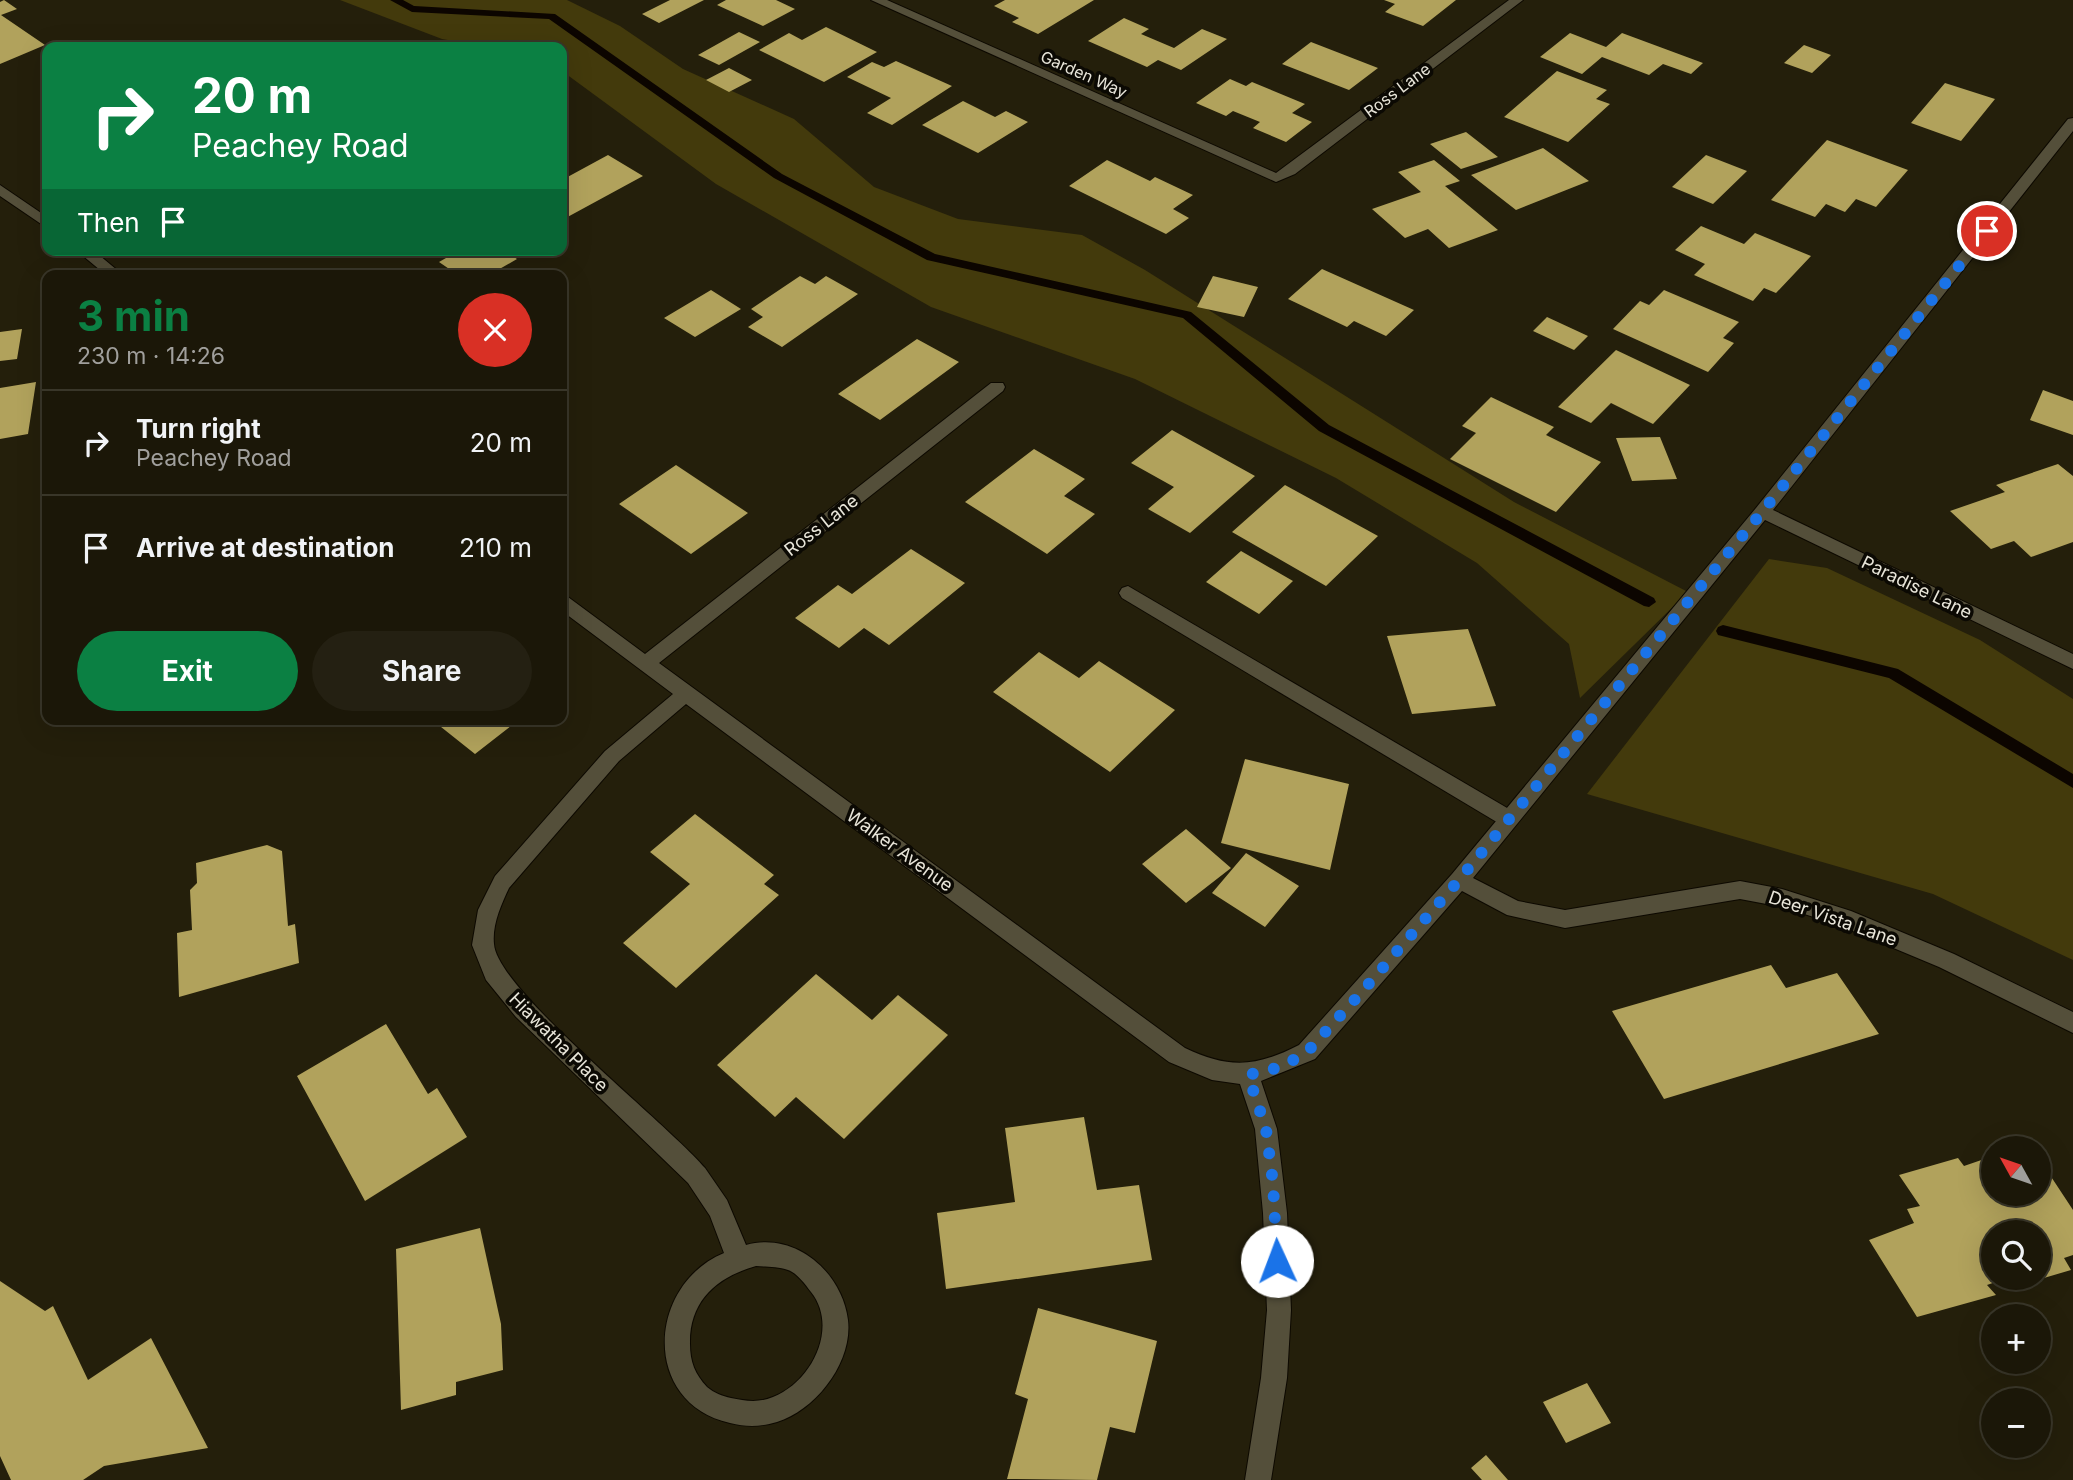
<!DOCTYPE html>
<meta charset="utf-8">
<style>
:root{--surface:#1b1708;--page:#242012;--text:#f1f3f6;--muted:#a09f9c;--line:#393629;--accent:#0b8043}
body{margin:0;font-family:Inter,sans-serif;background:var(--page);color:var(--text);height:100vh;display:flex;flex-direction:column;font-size:26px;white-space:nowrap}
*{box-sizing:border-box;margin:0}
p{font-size:23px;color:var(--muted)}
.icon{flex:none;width:38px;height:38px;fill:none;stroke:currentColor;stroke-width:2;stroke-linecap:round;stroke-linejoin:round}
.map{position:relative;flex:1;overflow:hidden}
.panel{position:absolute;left:42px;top:270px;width:525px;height:455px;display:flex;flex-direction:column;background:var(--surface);border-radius:14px;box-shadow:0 7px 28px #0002,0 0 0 2px var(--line)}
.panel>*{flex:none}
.guide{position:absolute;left:42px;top:42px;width:525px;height:214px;border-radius:14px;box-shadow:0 7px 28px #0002,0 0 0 2px var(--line);background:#0b8043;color:#fff;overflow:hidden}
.needle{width:46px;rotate:310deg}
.controls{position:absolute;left:1981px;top:1136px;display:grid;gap:14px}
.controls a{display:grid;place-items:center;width:70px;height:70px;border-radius:50%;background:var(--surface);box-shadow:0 7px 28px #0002,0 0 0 2px var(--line);font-size:35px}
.pin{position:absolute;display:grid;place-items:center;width:60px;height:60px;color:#fff;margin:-30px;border:4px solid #fff;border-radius:50%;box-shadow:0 2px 7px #0007}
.me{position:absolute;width:77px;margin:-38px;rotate:358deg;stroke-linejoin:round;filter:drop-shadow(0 0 5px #0008)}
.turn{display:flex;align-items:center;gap:24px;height:147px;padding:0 35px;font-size:32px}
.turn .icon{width:91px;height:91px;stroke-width:2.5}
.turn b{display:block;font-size:49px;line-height:60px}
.then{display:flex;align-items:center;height:66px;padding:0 35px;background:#0003;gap:14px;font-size:26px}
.round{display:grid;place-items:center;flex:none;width:74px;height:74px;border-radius:37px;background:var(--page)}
.head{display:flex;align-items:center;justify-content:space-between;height:119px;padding:0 35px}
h1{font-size:42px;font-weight:700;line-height:52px;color:var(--accent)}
.primary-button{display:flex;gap:14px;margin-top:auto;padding:14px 35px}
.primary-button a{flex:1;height:80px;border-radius:42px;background:var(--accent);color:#fff;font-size:28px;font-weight:700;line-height:80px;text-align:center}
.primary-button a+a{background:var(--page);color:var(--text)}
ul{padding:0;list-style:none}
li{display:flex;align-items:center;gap:21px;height:105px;padding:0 35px;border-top:2px solid var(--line)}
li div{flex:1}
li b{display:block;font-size:26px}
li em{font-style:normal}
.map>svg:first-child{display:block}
</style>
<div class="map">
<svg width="2073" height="1480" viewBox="0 0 2073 1480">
<rect width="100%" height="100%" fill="#241f0b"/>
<path fill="#433a0c" d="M 340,0 L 567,0 L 620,26 L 683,69 L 794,119 L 874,187 L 958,219 L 1082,235 L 1145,270 L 1514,502 L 1688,592 L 1580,698 L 1569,644 L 1477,563 L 1336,478 L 1135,379 L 931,307 L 716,184 L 562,71 L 562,47 L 488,47 L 442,39 Z
M 1769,559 L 1827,568 L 1980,640 L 2073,699 L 2073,960 L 1933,894 L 1587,794 Z"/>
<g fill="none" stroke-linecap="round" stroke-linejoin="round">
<path fill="#0c0500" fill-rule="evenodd" d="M 390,0 L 403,0 L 414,6 L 555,14 L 782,174 L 935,254 L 1191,312 L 1329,425 L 1654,598 L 1656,602 L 1649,607 L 1644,606 L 1319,431 L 1183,318 L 927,260 L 774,178 L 549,19 L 412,12 Z
M 1723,625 L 1898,669 L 2073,774 L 2073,788 L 1889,678 L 1718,635 L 1716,631 L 1718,627 Z"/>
</g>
<path fill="#b1a25c" d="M 4,0 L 17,9 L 1,15 L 45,45 L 0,64 L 0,2 Z
M 670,0 L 704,0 L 659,23 L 642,14 Z
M 726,0 L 776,0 L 795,9 L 763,26 L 717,5 Z
M 1005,0 L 1094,0 L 1038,34 L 1012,22 L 1019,18 L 994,6 Z
M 1384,0 L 1456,0 L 1423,26 L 1385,12 L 1395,4 Z
M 1124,18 L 1149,29 L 1141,34 L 1174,48 L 1202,29 L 1227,39 L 1181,70 L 1158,60 L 1147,67 L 1088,41 Z
M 826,27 L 877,52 L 824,82 L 759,50 L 789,33 L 802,40 Z
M 739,32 L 760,42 L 719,65 L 698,55 Z
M 1570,33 L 1606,47 L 1622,33 L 1703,63 L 1691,74 L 1663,64 L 1649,75 L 1602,57 L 1582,74 L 1540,57 Z
M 1311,42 L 1378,68 L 1349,90 L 1282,64 Z
M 1804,45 L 1831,55 L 1812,73 L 1784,63 Z
M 896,61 L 952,86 L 892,125 L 867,113 L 891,98 L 847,77 L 872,62 L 884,67 Z
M 729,68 L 752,80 L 729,92 L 706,80 Z
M 1557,71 L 1607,90 L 1596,99 L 1610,104 L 1568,142 L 1504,117 Z
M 1230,79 L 1246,86 L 1252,82 L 1305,104 L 1292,113 L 1312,122 L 1286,142 L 1253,128 L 1260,122 L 1233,111 L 1226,116 L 1196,103 Z
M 1945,83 L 1995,99 L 1961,141 L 1911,123 Z
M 963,101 L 995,117 L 1006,111 L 1028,122 L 978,153 L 922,125 Z
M 1466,132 L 1498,157 L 1461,169 L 1430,144 Z
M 1827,140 L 1908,170 L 1876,207 L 1856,199 L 1845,212 L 1826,204 L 1815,217 L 1771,200 Z
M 1543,148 L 1589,181 L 1516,210 L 1471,175 Z
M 608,155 L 643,176 L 562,220 L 562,180 Z
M 1706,155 L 1747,171 L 1713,204 L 1672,187 Z
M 1107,160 L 1150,181 L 1155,177 L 1193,195 L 1173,209 L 1189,218 L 1166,234 L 1069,186 Z
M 1434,160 L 1460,181 L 1445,186 L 1498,230 L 1449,248 L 1428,229 L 1405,238 L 1372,209 L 1421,192 L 1398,172 Z
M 1701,226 L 1744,244 L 1755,233 L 1811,256 L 1776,293 L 1764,288 L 1753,301 L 1694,275 L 1705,264 L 1675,250 Z
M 460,250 L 504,250 L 517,259 L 489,275 L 458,275 L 439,262 Z
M 1322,269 L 1414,310 L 1386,336 L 1354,321 L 1347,327 L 1288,299 Z
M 800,276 L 815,284 L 826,276 L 858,294 L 782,347 L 748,327 L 763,317 L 751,309 Z
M 1213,276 L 1258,287 L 1244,317 L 1197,307 Z
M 711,290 L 741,309 L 695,337 L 664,318 Z
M 1664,290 L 1739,322 L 1723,338 L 1734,343 L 1708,372 L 1613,329 L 1640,301 L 1649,305 Z
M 1547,317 L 1588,336 L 1574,350 L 1533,331 Z
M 22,329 L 17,359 L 0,361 L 0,332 Z
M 917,339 L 959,362 L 880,420 L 838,394 Z
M 1616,350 L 1690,385 L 1653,424 L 1611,403 L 1591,423 L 1558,407 Z
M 36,382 L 28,434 L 0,439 L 0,388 Z
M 2043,390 L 2073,401 L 2073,435 L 2030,420 Z
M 1491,397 L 1554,427 L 1546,435 L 1601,462 L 1556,512 L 1450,459 L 1476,433 L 1462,426 Z
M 1172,430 L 1255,476 L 1190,533 L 1148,509 L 1174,487 L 1131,463 Z
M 1660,437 L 1677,479 L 1632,481 L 1616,438 Z
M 1034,449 L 1085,479 L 1064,496 L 1095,514 L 1047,554 L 965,502 Z
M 2058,464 L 2073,476 L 2073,542 L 2031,557 L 2014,541 L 1991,549 L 1950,511 L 2005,492 L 1996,485 Z
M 676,465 L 748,513 L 691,554 L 619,504 Z
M 1285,485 L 1378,536 L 1326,586 L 1232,532 Z
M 911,549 L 965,583 L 889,645 L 864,628 L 839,648 L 795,618 L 838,585 L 852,594 Z
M 1241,551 L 1293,581 L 1259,614 L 1206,582 Z
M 1468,629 L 1496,706 L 1412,714 L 1387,636 Z
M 1039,652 L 1079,678 L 1099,661 L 1175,710 L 1110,772 L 993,692 Z
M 431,719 L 520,719 L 475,754 Z
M 1245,759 L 1349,784 L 1330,870 L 1221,843 Z
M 695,814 L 774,875 L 764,884 L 779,895 L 676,988 L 623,943 L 690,884 L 650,852 Z
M 1186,829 L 1231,868 L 1186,903 L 1142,864 Z
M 267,845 L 282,851 L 288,926 L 295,924 L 299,963 L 179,997 L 177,933 L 192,930 L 190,890 L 197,883 L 196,863 Z
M 1246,853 L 1299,886 L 1265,927 L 1212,893 Z
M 1771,965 L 1786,988 L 1837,973 L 1879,1034 L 1664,1099 L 1612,1011 Z
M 816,974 L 872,1020 L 898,995 L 948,1035 L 844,1139 L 796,1097 L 775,1117 L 717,1065 Z
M 386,1024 L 428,1094 L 437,1088 L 467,1137 L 365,1201 L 297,1076 Z
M 1084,1117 L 1097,1190 L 1139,1185 L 1152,1260 L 946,1289 L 937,1213 L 1015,1202 L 1005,1128 Z
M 2039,1154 L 2048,1158 L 2046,1169 L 2073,1210 L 2073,1255 L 2064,1258 L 2071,1270 L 2024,1284 L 2018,1278 L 2039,1278 L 2039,1232 L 1993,1232 L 1993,1278 L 2007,1278 L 1987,1285 L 1996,1295 L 1917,1317 L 1869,1240 L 1914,1223 L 1907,1209 L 1920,1206 L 1899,1175 L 1958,1158 L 1964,1166 L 1993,1156 L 1993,1194 L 2039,1194 Z
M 480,1228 L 501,1324 L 503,1370 L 456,1382 L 456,1395 L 401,1410 L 396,1249 Z
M 0,1281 L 45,1311 L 53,1306 L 88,1380 L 151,1338 L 208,1448 L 104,1466 L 83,1480 L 11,1480 L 0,1456 Z
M 1038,1308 L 1157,1341 L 1135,1433 L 1110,1427 L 1097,1480 L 1007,1479 L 1028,1399 L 1015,1394 Z
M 1587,1383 L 1611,1423 L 1566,1443 L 1543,1402 Z
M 1486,1455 L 1508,1480 L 1482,1480 L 1471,1468 Z"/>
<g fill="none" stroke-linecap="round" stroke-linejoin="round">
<g stroke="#0d0900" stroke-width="2">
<path id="service" d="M 1128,586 L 1514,812 L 1517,818 L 1514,824 L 1507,826 L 1500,824 L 1122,598 L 1119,593 L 1122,588 Z"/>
</g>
<g stroke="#0d0900" stroke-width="2">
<path id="minor" d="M 871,0 L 887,0 L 1276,173 L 1509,0 L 1523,0 L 1295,174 L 1276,182 Z
M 2073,118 L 2073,131 L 1773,510 L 2073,654 L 2073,669 L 1765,520 L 1473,878 L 1518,901 L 1565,910 L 1740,881 L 1782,889 L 1851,911 L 1954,954 L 2073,1012 L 2073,1033 L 1939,967 L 1836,924 L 1782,907 L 1740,899 L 1565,928 L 1507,915 L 1462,891 L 1315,1059 L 1261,1081 L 1277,1129 L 1287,1213 L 1291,1310 L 1287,1378 L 1271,1480 L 1245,1480 L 1261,1378 L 1267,1310 L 1263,1213 L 1255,1129 L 1240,1084 L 1212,1080 L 1169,1062 L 686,704 L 619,761 L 509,888 C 501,905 492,925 494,944 C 497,990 667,1123 705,1168 L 727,1200 L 746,1245 C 795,1231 842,1272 848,1320 C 853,1362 816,1410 777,1422 C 760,1427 746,1427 730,1423 C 641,1403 647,1285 724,1253 L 710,1216 L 688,1183 L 516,1017 L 486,980 L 472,945 L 478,910 L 495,876 L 605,751 L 673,694 L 562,611 L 562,595 L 568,597 L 645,654 L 991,383 L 1003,383 L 1005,387 L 1003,391 L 659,663 L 1185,1048 C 1229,1069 1256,1067 1299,1045 L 1452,874 L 1756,508 L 2068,119 ZM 756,1266 C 766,1267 778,1266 788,1270 C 797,1273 805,1284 811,1292 C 839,1327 812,1382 773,1397 C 759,1403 745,1401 731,1398 C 722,1396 714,1393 707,1387 C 695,1374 690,1362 690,1344 C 689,1301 717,1277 756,1266 Z
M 0,185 L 47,217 L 47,228 L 0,196 Z
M 76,250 L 93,250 L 123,275 L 106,275 Z"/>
</g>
<use href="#service" fill="#544f3a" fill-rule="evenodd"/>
<use href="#minor" fill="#544f3a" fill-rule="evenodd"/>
</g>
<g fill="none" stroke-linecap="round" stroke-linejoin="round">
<path stroke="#1a73e8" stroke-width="12" stroke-dasharray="0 21.6" d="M 1277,1261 L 1273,1183 L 1266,1129 L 1248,1075 L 1281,1067 L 1307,1052 L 1359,995 L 1459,880 L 1762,512 L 1987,231"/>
</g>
<g text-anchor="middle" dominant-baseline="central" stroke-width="7" stroke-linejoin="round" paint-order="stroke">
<g font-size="16" fill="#e8e5d9" stroke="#0b0903">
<text transform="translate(1084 74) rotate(24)">Garden Way</text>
<text transform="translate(1397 90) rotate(-37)">Ross Lane</text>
</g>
<g font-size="18" fill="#e8e5d9" stroke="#0b0903">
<text transform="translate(821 525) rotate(-38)">Ross Lane</text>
<text transform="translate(1917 587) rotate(26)">Paradise Lane</text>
<text transform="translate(900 850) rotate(36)">Walker Avenue</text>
<text transform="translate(1833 918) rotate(19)">Deer Vista Lane</text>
<text transform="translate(559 1042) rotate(45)">Hiawatha Place</text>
</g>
</g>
</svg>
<div class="controls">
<a><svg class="needle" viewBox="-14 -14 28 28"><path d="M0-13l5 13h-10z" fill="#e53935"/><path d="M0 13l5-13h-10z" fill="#a09f9c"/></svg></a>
<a><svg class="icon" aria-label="search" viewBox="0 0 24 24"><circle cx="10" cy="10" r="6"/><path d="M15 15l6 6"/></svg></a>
<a>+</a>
<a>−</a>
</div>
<div class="pin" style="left:1987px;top:231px;background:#d93025"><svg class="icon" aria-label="arrive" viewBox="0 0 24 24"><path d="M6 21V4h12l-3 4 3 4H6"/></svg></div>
<svg class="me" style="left:1277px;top:1261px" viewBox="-20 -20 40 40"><circle r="19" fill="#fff"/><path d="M0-13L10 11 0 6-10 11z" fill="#1a73e8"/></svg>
<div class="guide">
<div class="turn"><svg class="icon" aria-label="right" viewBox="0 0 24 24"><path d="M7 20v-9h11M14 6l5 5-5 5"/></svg><div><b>20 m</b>Peachey Road</div></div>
<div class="then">Then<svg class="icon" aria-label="arrive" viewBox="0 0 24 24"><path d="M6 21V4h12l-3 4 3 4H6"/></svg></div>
</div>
<section class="panel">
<div class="head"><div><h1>3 min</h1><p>230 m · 14:26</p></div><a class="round" style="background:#d93025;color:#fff"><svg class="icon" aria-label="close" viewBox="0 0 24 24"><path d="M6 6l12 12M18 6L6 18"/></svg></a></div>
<ul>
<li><svg class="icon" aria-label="right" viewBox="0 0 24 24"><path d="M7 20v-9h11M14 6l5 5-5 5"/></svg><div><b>Turn right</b><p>Peachey Road</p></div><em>20 m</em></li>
<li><svg class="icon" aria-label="arrive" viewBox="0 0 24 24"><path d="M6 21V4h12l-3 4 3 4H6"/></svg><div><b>Arrive at destination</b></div><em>210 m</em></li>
</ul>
<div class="primary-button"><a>Exit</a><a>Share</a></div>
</section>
</div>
